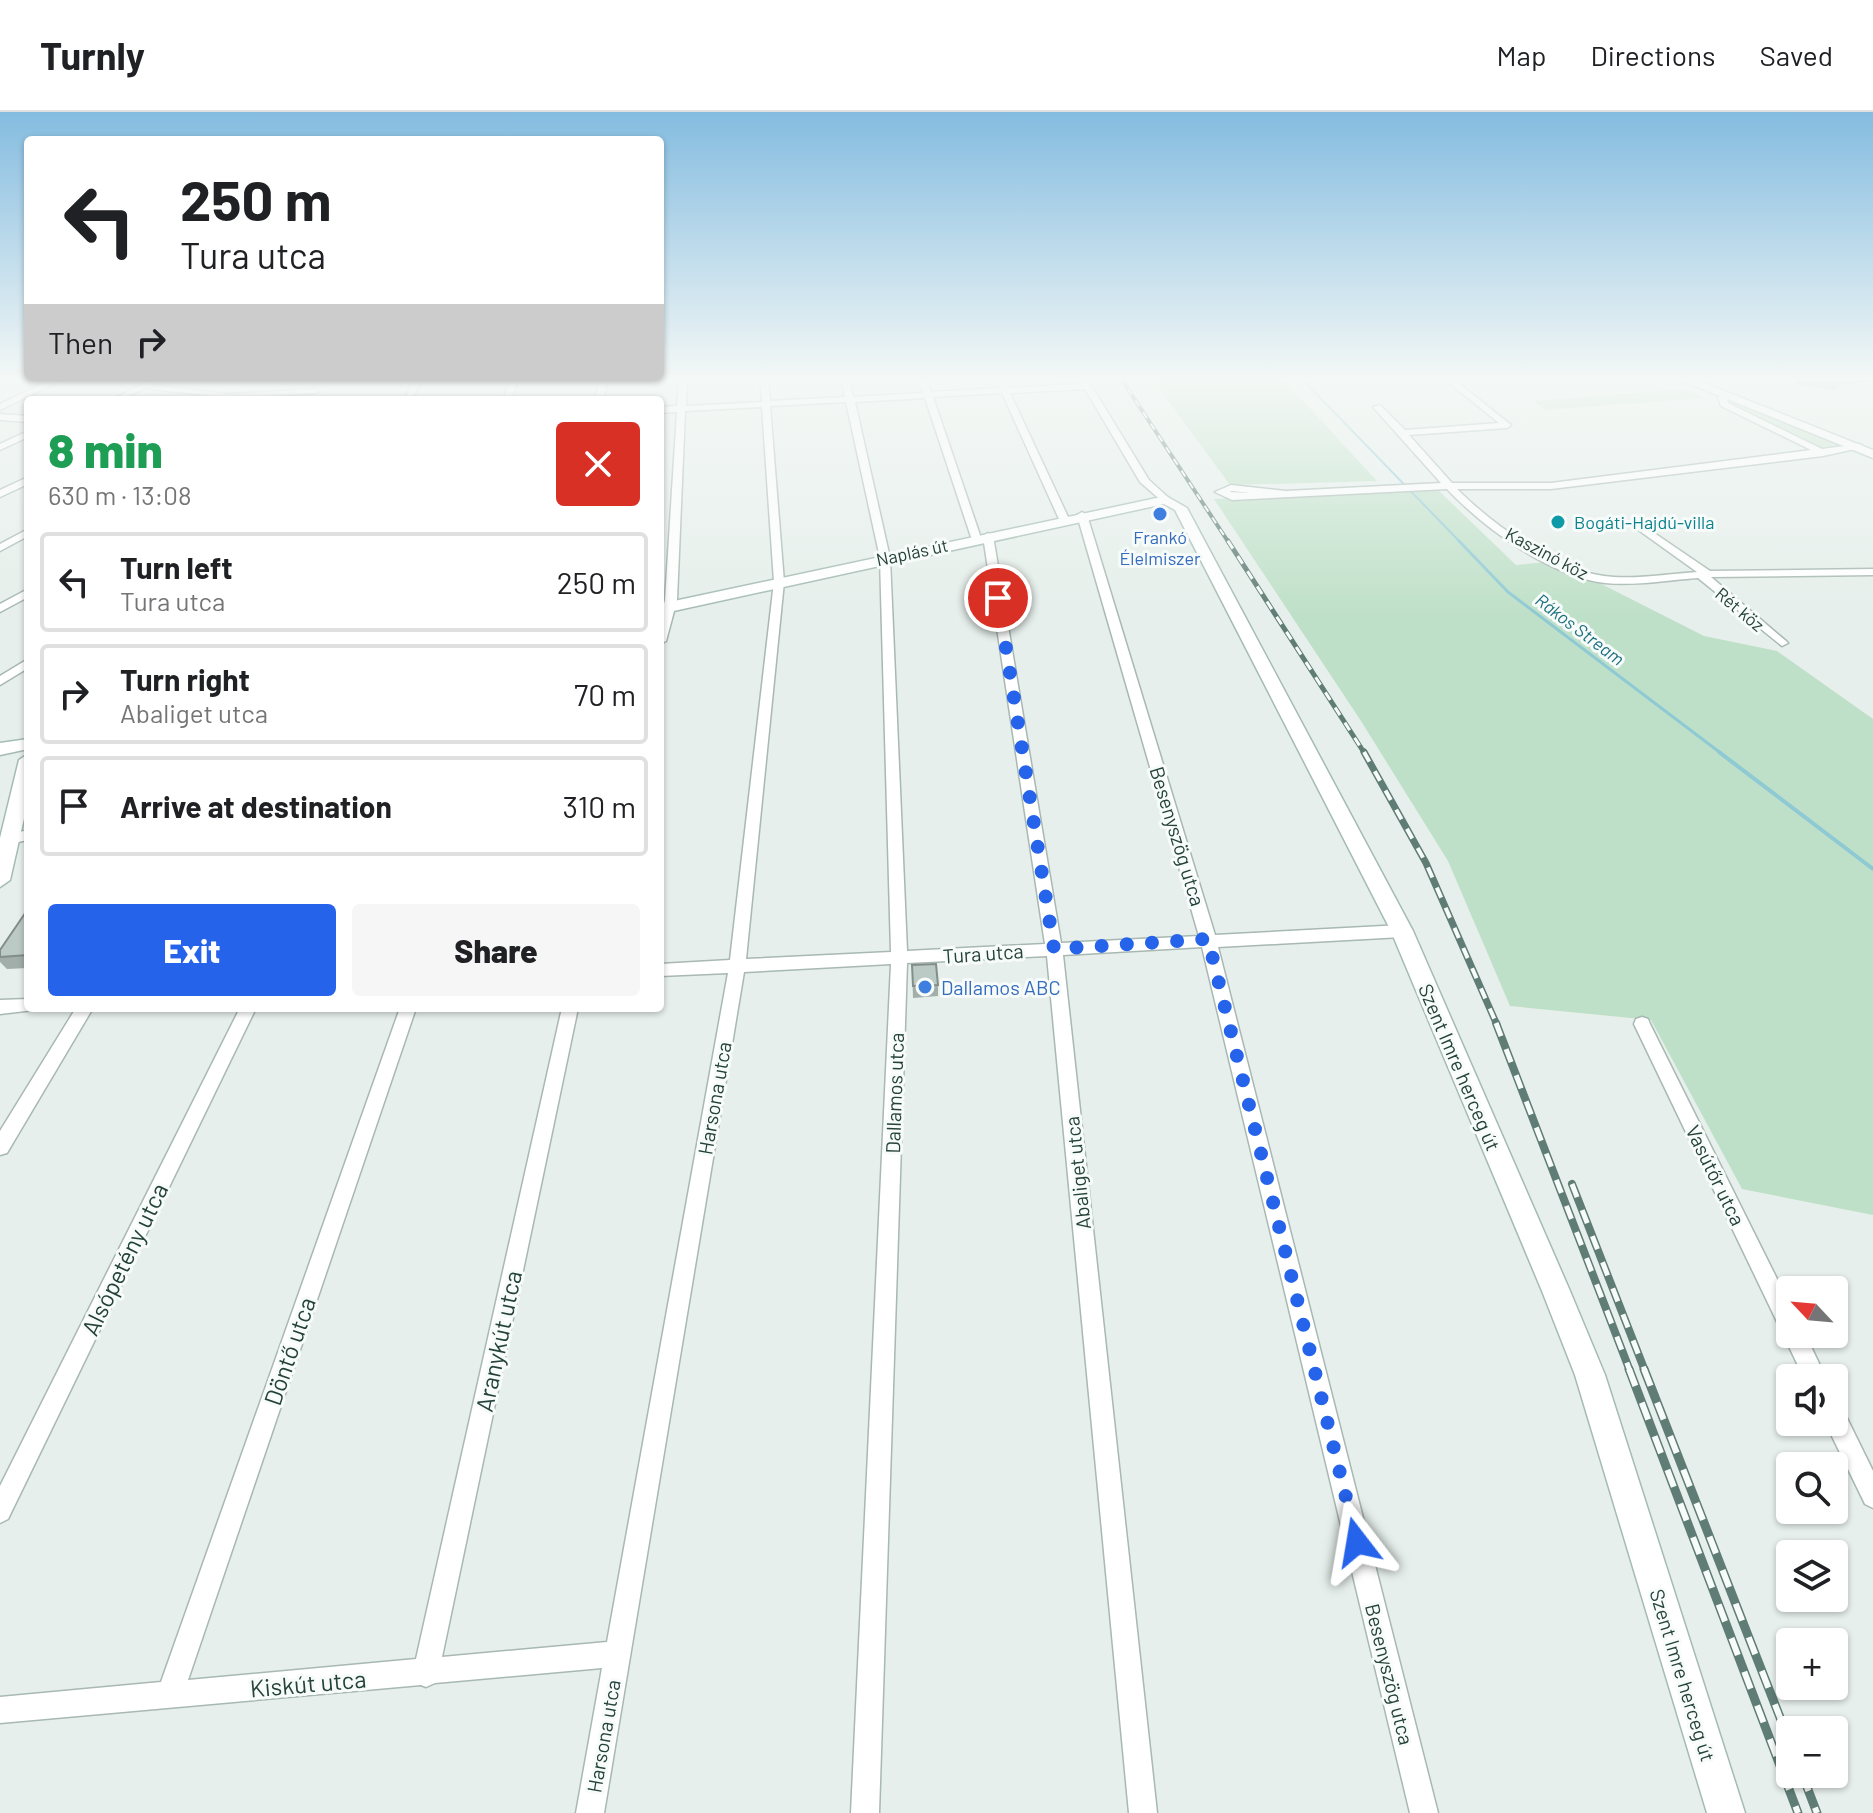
<!DOCTYPE html>
<meta charset="utf-8">
<style>
:root{--surface:#fff;--page:#f6f6f6;--text:#202124;--muted:#757577;--line:#e0e0e0;--accent:#2563eb}
body{margin:0;font-family:Barlow,sans-serif;background:var(--page);color:var(--text);height:100vh;display:flex;flex-direction:column;font-size:30px;white-space:nowrap}
*{box-sizing:border-box;margin:0}
p{font-size:26px;color:var(--muted)}
.icon{flex:none;width:44px;height:44px;fill:none;stroke:currentColor;stroke-width:2;stroke-linecap:round;stroke-linejoin:round}
.map{position:relative;flex:1;overflow:hidden}
.details{position:absolute;left:24px;top:284px;width:640px;height:616px;display:flex;flex-direction:column;background:var(--surface);border-radius:8px;box-shadow:0 2px 6px #0004}
.details>*{flex:none}
.guide{position:absolute;left:24px;top:24px;width:640px;height:244px;border-radius:8px;box-shadow:0 2px 6px #0004;background:#fff;color:var(--text);overflow:hidden}
.needle{width:52px;rotate:296deg}
.fabs{position:absolute;left:1776px;top:1164px;display:grid;gap:16px}
.fabs a{display:grid;place-items:center;width:72px;height:72px;border-radius:8px;background:var(--surface);box-shadow:0 2px 6px #0004;font-size:40px}
.pin{position:absolute;display:grid;place-items:center;width:68px;height:68px;color:#fff;margin:-34px;border:4px solid #fff;border-radius:50%;box-shadow:0 2px 8px #0007}
.me{position:absolute;width:88px;margin:-44px;rotate:346deg;stroke-linejoin:round;filter:drop-shadow(0 0 6px #0008)}
.turn{display:flex;align-items:center;gap:28px;height:168px;padding:0 24px;font-size:36px}
.turn .icon{width:104px;height:104px;stroke-width:2.5}
.turn b{display:block;font-size:56px;line-height:68px}
.then{display:flex;align-items:center;height:76px;padding:0 24px;background:#0003;gap:16px;font-size:30px}
.round{display:grid;place-items:center;flex:none;width:84px;height:84px;border-radius:8px;background:var(--page)}
.head{display:flex;align-items:center;justify-content:space-between;height:136px;padding:0 24px}
h1{font-size:48px;font-weight:800;line-height:60px;color:#1e9e55}
.primary-button{display:flex;gap:16px;margin-top:auto;padding:16px 24px}
.primary-button a{flex:1;height:92px;border-radius:8px;background:var(--accent);color:#fff;font-size:32px;font-weight:800;line-height:92px;text-align:center}
.primary-button a+a{background:var(--page);color:var(--text)}
ul{padding:0;list-style:none}
li{display:flex;align-items:center;gap:24px;height:100px;margin:0 16px 12px;padding:0 8px;border:4px solid var(--line);border-radius:8px}
li div{flex:1}
li b{display:block;font-size:30px}
li em{font-style:normal}
header{display:flex;align-items:center;gap:48px;box-sizing:border-box;height:112px;padding:0 40px;background:var(--surface);border-bottom:2px solid var(--line)}
header strong{font-size:38px}
nav{display:flex;gap:44px;margin-inline-start:auto;font-size:28px}
.map>svg:first-child{display:block}
</style>
<header>
<strong>Turnly</strong>
<nav><a>Map</a><a>Directions</a><a>Saved</a></nav>
</header>
<div class="map">
<svg width="1873" height="1701" viewBox="0 0 1873 1701">
<rect width="100%" height="100%" fill="#e6efeb"/>
<path fill="#bfe0c8" d="M 1151,265 L 1281,265 L 1377,369 L 1230,373 Z
M 1687,277 L 1703,286 L 1545,298 L 1534,289 Z
M 1728,287 L 1845,334 L 1821,338 L 1728,292 Z
M 1436,376 L 1516,453 L 1556,449 L 1704,524 L 1777,539 L 1873,607 L 1873,1103 L 1742,1077 L 1651,908 L 1510,894 L 1448,749 L 1361,609 L 1214,387 Z"/>
<g fill="none" stroke-linecap="round" stroke-linejoin="round">
<path stroke="#8ec9d4" stroke-width="2" d="M 1300,265 L 1461,431"/>
<path stroke="#8ec9d4" stroke-width="3" d="M 1459,429 L 1508,480 L 1722,642"/>
<path stroke="#8ec9d4" stroke-width="4" d="M 1719,640 L 1873,757"/>
<g stroke="#a8b8b2" stroke-width="3">
<path id="street" d="M 57,265 L 68,265 L 0,298 L 0,292 Z
M 415,265 L 423,265 L 412,288 L 404,288 Z
M 511,265 L 519,265 L 511,288 L 503,288 Z
M 600,265 L 608,265 L 603,288 L 595,288 Z
M 679,265 L 687,265 L 686,294 L 762,290 L 760,265 L 768,265 L 770,289 L 845,285 L 841,265 L 849,265 L 853,285 L 923,281 L 918,265 L 926,265 L 931,280 L 1000,276 L 995,265 L 1003,265 L 1008,276 L 1082,272 L 1078,265 L 1086,265 L 1149,368 L 1171,388 L 1163,390 L 1140,370 L 1085,277 L 1010,281 L 1069,407 L 1064,410 L 1059,407 L 1002,281 L 933,285 L 981,426 L 972,428 L 925,286 L 855,290 L 890,446 L 907,839 L 1045,832 L 983,424 L 988,421 L 993,424 L 1061,831 L 1199,824 L 1077,403 L 1082,400 L 1087,403 L 1215,823 L 1402,813 L 1410,819 L 1402,825 L 1218,835 L 1438,1701 L 1410,1701 L 1202,835 L 1063,843 L 1157,1701 L 1129,1701 L 1047,844 L 907,851 L 879,1701 L 851,1701 L 891,852 L 744,860 L 604,1701 L 576,1701 L 602,1556 L 435,1571 L 426,1575 L 421,1573 L 0,1611 L 0,1585 L 161,1570 L 400,896 L 416,896 L 188,1568 L 416,1547 L 562,896 L 578,896 L 442,1545 L 607,1530 L 728,861 L 660,864 L 660,852 L 730,848 L 774,470 L 762,295 L 685,299 L 677,488 L 666,529 L 660,532 L 660,508 L 665,488 L 677,300 L 660,301 L 660,295 L 677,294 ZM 846,290 L 880,446 L 891,840 L 746,847 L 784,470 L 770,294 Z
M 1442,265 L 1451,265 L 1511,313 L 1507,316 L 1409,323 L 1452,371 L 1551,371 L 1811,338 L 1721,294 L 1718,285 L 1726,282 L 1730,284 L 1727,286 L 1728,291 L 1822,337 L 1860,332 L 1864,335 L 1823,344 L 1551,377 L 1457,377 C 1492,412 1554,457 1604,464 C 1631,468 1669,462 1697,460 L 1637,417 L 1636,415 L 1641,412 L 1710,459 L 1873,457 L 1873,463 L 1711,465 L 1786,529 L 1788,531 L 1782,534 L 1698,466 C 1669,468 1635,474 1605,471 C 1549,464 1484,416 1447,377 L 1232,388 L 1215,380 L 1231,373 L 1286,379 L 1441,371 L 1373,295 L 1380,293 L 1405,318 L 1499,311 ZM 1232,379 L 1251,381 L 1229,380 Z
M 153,267 L 157,269 L 152,273 L 229,282 L 316,277 L 320,279 L 316,281 L 229,286 L 144,276 L 121,288 L 111,288 Z
M 0,302 L 28,304 L 28,310 L 0,308 Z
M 28,319 L 28,325 L 0,338 L 0,332 Z
M 28,365 L 28,372 L 0,385 L 0,378 Z
M 28,417 L 28,424 L 0,439 L 0,432 Z
M 28,477 L 28,485 L 0,500 L 0,492 Z
M 28,547 L 28,556 L 0,573 L 0,564 Z
M 28,718 L 28,728 L 8,732 L 1,727 L 3,724 Z
M 28,887 L 28,896 L 34,898 L 0,902 L 0,888 Z
M 76,896 L 93,896 L 7,1041 L 0,1043 L 0,1019 Z
M 240,896 L 256,896 L 8,1407 L 0,1411 L 0,1374 Z
M 1642,905 L 1648,907 L 1650,912 L 1790,1193 L 1790,1222 L 1805,1222 L 1826,1266 L 1804,1266 L 1634,912 L 1636,907 Z
M 1834,1293 L 1842,1296 L 1873,1359 L 1873,1396 L 1865,1392 L 1825,1310 L 1834,1310 Z"/>
</g>
<g stroke="#a4bbb3" stroke-width="3">
<path id="secondary" d="M 1673,265 L 1689,265 L 1873,338 L 1873,346 Z
M 1166,384 L 1187,396 L 1413,819 L 1570,1179 L 1605,1263 L 1745,1701 L 1707,1701 L 1575,1263 L 1542,1179 L 1391,819 L 1175,398 L 1164,392 L 660,502 L 660,492 Z
M 28,627 L 28,637 L 0,643 L 0,631 Z
M 28,642 L 28,689 L 10,768 L 0,775 L 0,726 L 19,648 Z"/>
</g>
<use href="#street" fill="#fff" fill-rule="evenodd"/>
<use href="#secondary" fill="#fff" fill-rule="evenodd"/>
<g stroke="#5f7d75" stroke-width="4">
<path id="rail-far4" d="M 1120,265 L 1229,431"/>
</g>
<g stroke="#5f7d75" stroke-width="5">
<path id="rail-far3" d="M 1228,429 L 1365,642"/>
</g>
<g stroke="#5f7d75" stroke-width="7">
<path id="rail-far2" d="M 1364,640 L 1426,751 L 1497,913"/>
</g>
<g stroke="#5f7d75" stroke-width="8">
<path id="rail-far1" d="M 1496,911 L 1630,1259
M 1572,1072 L 1645,1259"/>
</g>
<g stroke="#5f7d75" stroke-width="9">
<path id="rail" d="M 1629,1257 L 1798,1701
M 1644,1257 L 1790,1631
M 1802,1662 L 1817,1701"/>
</g>
<use href="#rail-far4" stroke="#f7fbf9" stroke-width="2" stroke-dasharray="7" stroke-linecap="butt"/>
<use href="#rail-far3" stroke="#f7fbf9" stroke-width="3" stroke-dasharray="9" stroke-linecap="butt"/>
<use href="#rail-far2" stroke="#f7fbf9" stroke-width="4" stroke-dasharray="11" stroke-linecap="butt"/>
<use href="#rail-far1" stroke="#f7fbf9" stroke-width="5" stroke-dasharray="14" stroke-linecap="butt"/>
<use href="#rail" stroke="#f7fbf9" stroke-width="6" stroke-dasharray="18" stroke-linecap="butt"/>
</g>
<path fill="#a1aea9" d="M 1799,265 L 1873,265 L 1840,273 L 1833,278 L 1795,272 Z
M 28,797 L 28,856 L 7,857 L 0,850 L 0,838 Z
M 912,853 L 938,873 L 938,884 L 913,886 Z"/>
<path fill="#838d89" d="M 1841,265 L 1873,265 L 1873,269 L 1840,273 L 1833,278 Z"/>
<path fill="#bbcac4" stroke="#838d89" stroke-width="2" d="M 28,797 L 28,843 L 0,845 L 0,838 Z
M 936,852 L 938,873 L 913,874 L 912,853 Z"/>
<linearGradient id="sky" x2="0" y2="1"><stop stop-color="#84bce0"/><stop offset="0.53" stop-color="#f4f8f6"/><stop offset="1" stop-color="#f4f8f6" stop-opacity="0"/></linearGradient>
<rect width="1873" height="503" fill="url(#sky)"/>
<g fill="none" stroke-linecap="round" stroke-linejoin="round">
<path stroke="#2563eb" stroke-width="14" stroke-dasharray="0 25.2" d="M 998,486 L 1054,837 L 1208,827 L 1357,1430"/>
</g>
<g fill="#3f7fe0" stroke="#f7fbf9" stroke-width="3">
<circle cx="1160" cy="402" r="8"/>
<circle cx="925" cy="875" r="8"/>
</g>
<circle fill="#0f9aa8" stroke="#f7fbf9" stroke-width="3" cx="1558" cy="410" r="8"/>
<g text-anchor="middle" dominant-baseline="central" stroke-width="6" stroke-linejoin="round" paint-order="stroke">
<g font-size="18" fill="#0d838f" stroke="#f7fbf9" text-anchor="start">
<text x="1574" y="410">Bogáti-Hajdú-villa</text>
</g>
<g font-size="18" fill="#366cbe" stroke="#f7fbf9">
<text x="1160" y="425">Frankó<tspan x="1160" dy="21">Élelmiszer</tspan></text>
</g>
<g font-size="18" fill="#24423a" stroke="#f7fbf9">
<text transform="translate(912 440) rotate(-12)">Naplás út</text>
<text transform="translate(1547 441) rotate(28)">Kaszinó köz</text>
<text transform="translate(1740 497) rotate(40)">Rét köz</text>
</g>
<g font-size="18" font-style="italic" fill="#1c6f80" stroke="#f7fbf9">
<text transform="translate(1580 517) rotate(37)">Rákos Stream</text>
</g>
<g font-size="20" fill="#24423a" stroke="#f7fbf9">
<text transform="translate(1178 724) rotate(73)">Besenyszög utca</text>
<text transform="translate(983 841) rotate(-4)">Tura utca</text>
<text transform="translate(1460 955) rotate(67)">Szent Imre herceg út</text>
<text transform="translate(894 981) rotate(-88)">Dallamos utca</text>
<text transform="translate(714 986) rotate(-80)">Harsona utca</text>
<text transform="translate(1077 1061) rotate(-96)">Abaliget utca</text>
<text transform="translate(1716 1063) rotate(64)">Vasútőr utca</text>
<text transform="translate(1390 1562) rotate(76)">Besenyszög utca</text>
<text transform="translate(1683 1563) rotate(73)">Szent Imre herceg út</text>
<text transform="translate(603 1624) rotate(-80)">Harsona utca</text>
</g>
<g font-size="20" fill="#366cbe" stroke="#f7fbf9" text-anchor="start">
<text x="941" y="875">Dallamos ABC</text>
</g>
<g font-size="24" fill="#24423a" stroke="#f7fbf9">
<text transform="translate(124 1147) rotate(-64)">Alsópetény utca</text>
<text transform="translate(498 1229) rotate(-78)">Aranykút utca</text>
<text transform="translate(289 1239) rotate(-71)">Döntő utca</text>
<text transform="translate(308 1571) rotate(-5)">Kiskút utca</text>
</g>
</g>
</svg>
<div class="fabs">
<a><svg class="needle" viewBox="-14 -14 28 28"><path d="M0-13l5 13h-10z" fill="#e53935"/><path d="M0 13l5-13h-10z" fill="#757577"/></svg></a>
<a><svg class="icon" aria-label="sound" viewBox="0 0 24 24"><path d="M4 9h4l5-4v14l-5-4H4zM17 9q2 3 0 6"/></svg></a>
<a><svg class="icon" aria-label="search" viewBox="0 0 24 24"><circle cx="10" cy="10" r="6"/><path d="M15 15l6 6"/></svg></a>
<a><svg class="icon" aria-label="layers" viewBox="0 0 24 24"><path d="M12 4l9 5-9 5-9-5zM3 14l9 5 9-5"/></svg></a>
<a>+</a>
<a>−</a>
</div>
<div class="pin" style="left:998px;top:486px;background:#d93025"><svg class="icon" aria-label="arrive" viewBox="0 0 24 24"><path d="M6 21V4h12l-3 4 3 4H6"/></svg></div>
<svg class="me" style="left:1357px;top:1430px" viewBox="-20 -20 40 40"><path d="M0-17L14 15 0 8-14 15z" fill="#2563eb" stroke="#fff" stroke-width="4"/></svg>
<div class="guide">
<div class="turn"><svg class="icon" aria-label="left" viewBox="0 0 24 24"><path d="M17 20v-9H6M10 6l-5 5 5 5"/></svg><div><b>250 m</b>Tura utca</div></div>
<div class="then">Then<svg class="icon" aria-label="right" viewBox="0 0 24 24"><path d="M7 20v-9h11M14 6l5 5-5 5"/></svg></div>
</div>
<section class="details">
<div class="head"><div><h1>8 min</h1><p>630 m · 13:08</p></div><a class="round" style="background:#d93025;color:#fff"><svg class="icon" aria-label="close" viewBox="0 0 24 24"><path d="M6 6l12 12M18 6L6 18"/></svg></a></div>
<ul>
<li><svg class="icon" aria-label="left" viewBox="0 0 24 24"><path d="M17 20v-9H6M10 6l-5 5 5 5"/></svg><div><b>Turn left</b><p>Tura utca</p></div><em>250 m</em></li>
<li><svg class="icon" aria-label="right" viewBox="0 0 24 24"><path d="M7 20v-9h11M14 6l5 5-5 5"/></svg><div><b>Turn right</b><p>Abaliget utca</p></div><em>70 m</em></li>
<li><svg class="icon" aria-label="arrive" viewBox="0 0 24 24"><path d="M6 21V4h12l-3 4 3 4H6"/></svg><div><b>Arrive at destination</b></div><em>310 m</em></li>
</ul>
<div class="primary-button"><a>Exit</a><a>Share</a></div>
</section>
</div>
